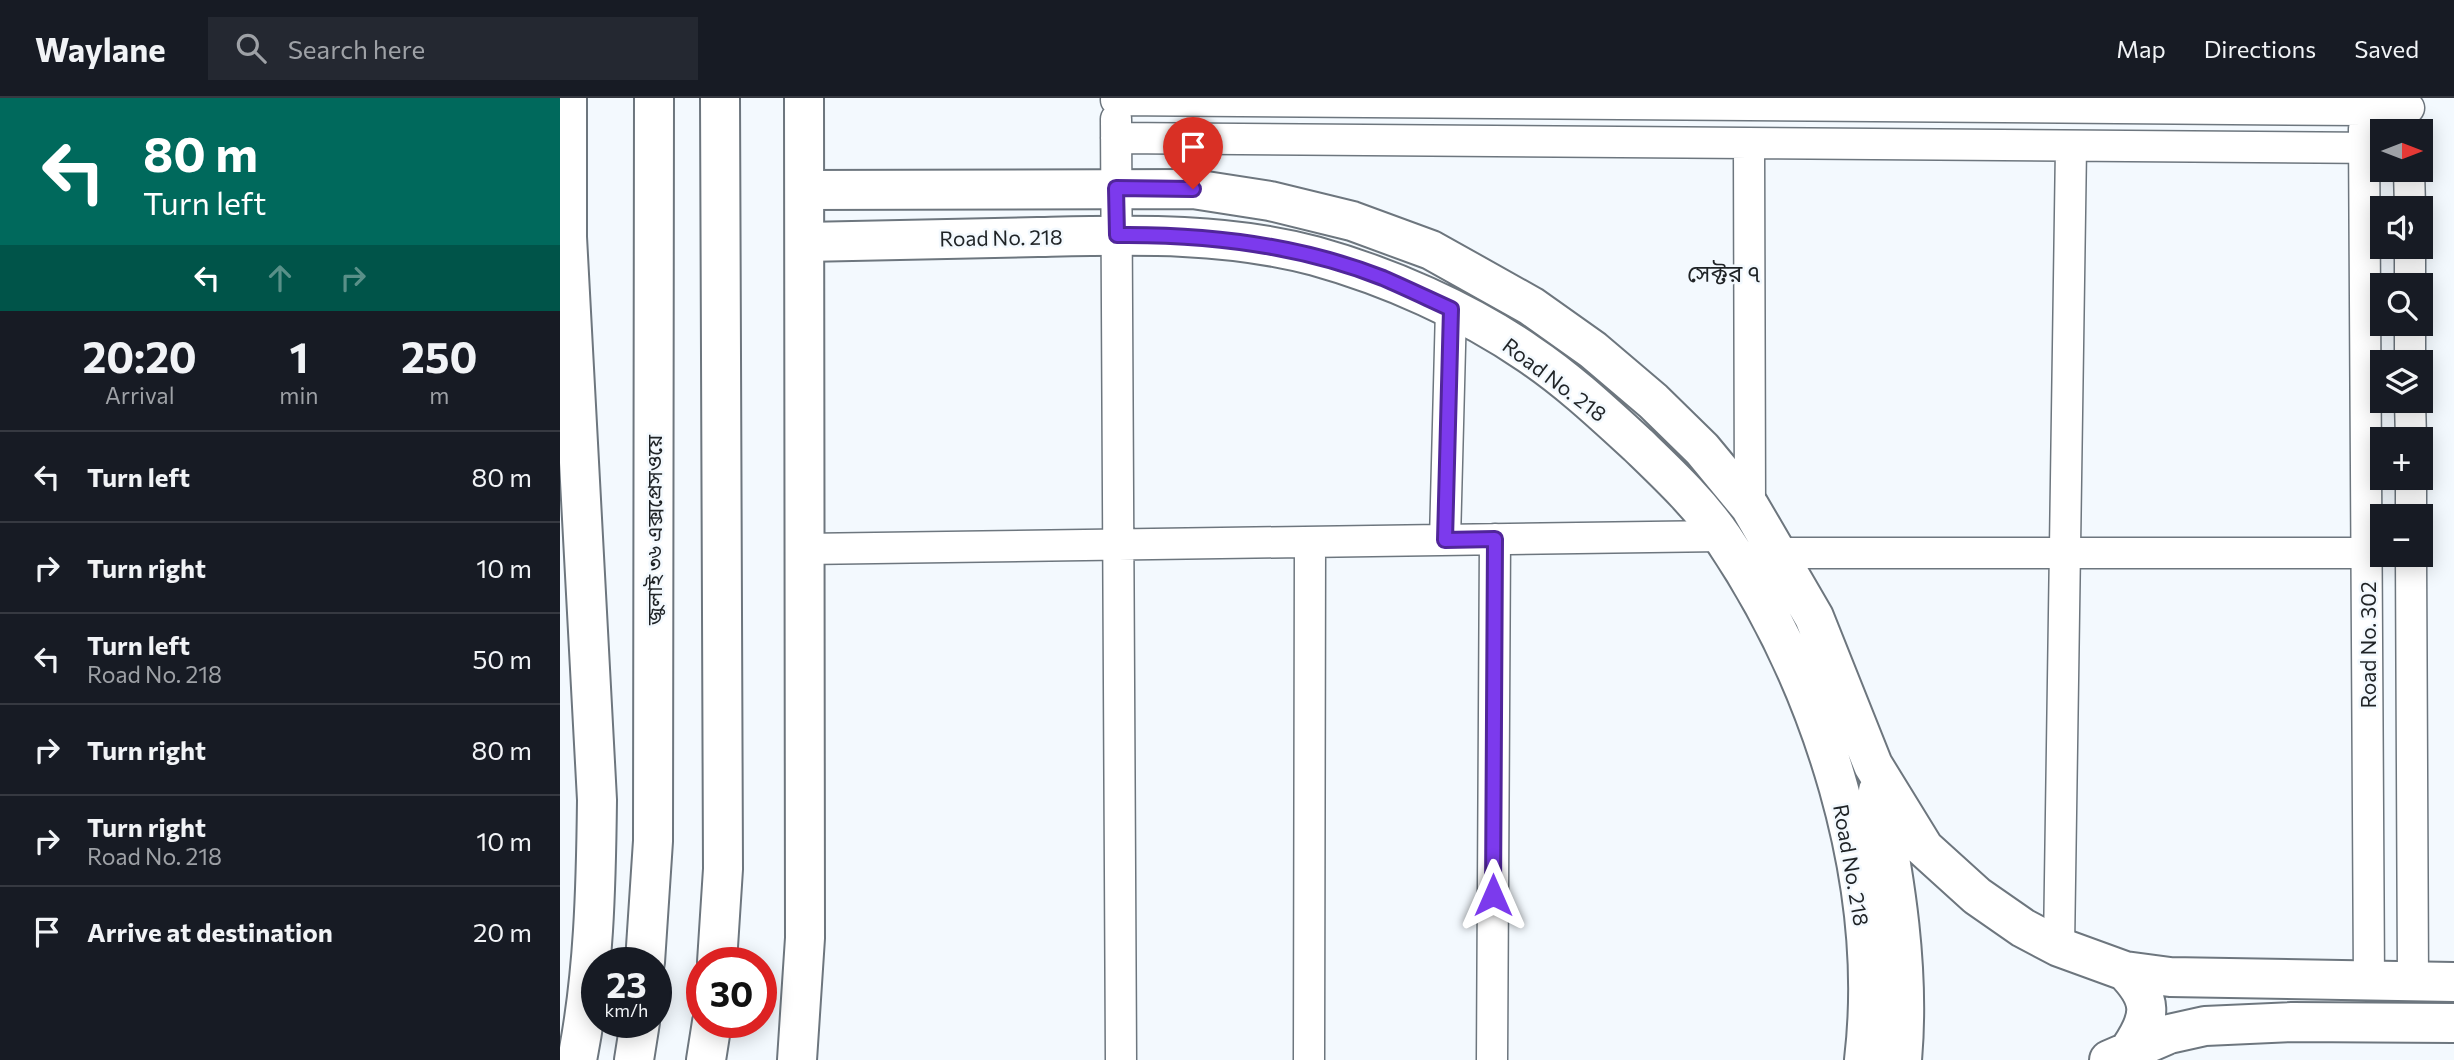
<!DOCTYPE html>
<meta charset="utf-8">
<style>
:root{--surface:#171b24;--page:#242831;--text:#f1f3f6;--muted:#9ea1a6;--line:#363941}
body{margin:0;font-family:Commissioner,"Noto Sans Bengali",sans-serif;background:var(--page);color:var(--text);height:100vh;display:flex;flex-direction:column;font-size:26px;white-space:nowrap}
*{box-sizing:border-box;margin:0}
p{font-size:23px;color:var(--muted)}
.icon{flex:none;width:38px;height:38px;fill:none;stroke:currentColor;stroke-width:2;stroke-linecap:round;stroke-linejoin:round}
.map{position:relative;flex:1;overflow:hidden}
.sheet{display:flex;flex-direction:column;background:var(--surface);width:560px}
.sheet>*{flex:none}
.banner{background:#00695c;color:#fff;overflow:hidden}
.needle{width:46px;rotate:90deg}
.controls{position:absolute;left:1810px;top:21px;display:grid;gap:14px}
.controls a{display:grid;place-items:center;width:63px;height:63px;border-radius:0px;background:var(--surface);box-shadow:0 4px 18px #0003;font-size:35px}
.speed{position:absolute;left:21px;top:849px;display:flex;gap:14px;font-size:35px;font-weight:700;text-align:center}
.speed>*{display:grid;place-content:center;width:91px;height:91px;border-radius:50%;background:var(--surface);box-shadow:0 4px 18px #0003;line-height:1}
.speed small{font-size:18px;font-weight:400}
.speed .limit{border:10px solid #d22;background:#fff;color:#111}
.pin{position:absolute;display:grid;place-items:center;width:60px;height:60px;color:#fff;margin:-72px -30px;border-radius:50% 50% 50% 0;rotate:-45deg;box-shadow:0 0 7px #0007}
.pin .icon{rotate:45deg}
.me{position:absolute;width:77px;margin:-38px;rotate:0deg;stroke-linejoin:round;filter:drop-shadow(0 0 5px #0008)}
.turn{display:flex;align-items:center;gap:24px;height:147px;padding:0 28px;font-size:32px}
.turn .icon{width:91px;height:91px;stroke-width:2.5}
.turn b{display:block;font-size:49px;line-height:60px}
.lanes{display:flex;align-items:center;height:66px;padding:0 28px;background:#0003;justify-content:center;gap:35px;direction:ltr}
.lanes .off{opacity:.35}
.eta{display:flex;justify-content:space-evenly;align-items:center;height:119px;text-align:center}
.eta b{font-size:42px;font-weight:700;line-height:49px}
ul{padding:0;list-style:none}
li{display:flex;align-items:center;gap:21px;height:91px;padding:0 28px;border-top:2px solid var(--line)}
li div{flex:1}
li b{display:block;font-size:26px}
li em{font-style:normal}
header{display:flex;align-items:center;gap:42px;box-sizing:border-box;height:98px;padding:0 35px;background:var(--surface);border-bottom:2px solid var(--line)}
header strong{font-size:33px}
nav{display:flex;gap:38px;margin-inline-start:auto;font-size:24px}
.search{width:490px;height:63px;background:var(--page);display:flex;align-items:center;gap:18px;box-sizing:border-box;padding:0 24px;border-radius:0px;color:var(--muted);font-size:26px}
main{display:flex;flex:1;min-height:0}
.map>svg:first-child{display:block}
</style>
<header>
<strong>Waylane</strong>
<div class="search"><svg class="icon" aria-label="search" viewBox="0 0 24 24"><circle cx="10" cy="10" r="6"/><path d="M15 15l6 6"/></svg>Search here</div>
<nav><a>Map</a><a>Directions</a><a>Saved</a></nav>
</header>
<main>
<section class="sheet">
<div class="banner">
<div class="turn"><svg class="icon" aria-label="left" viewBox="0 0 24 24"><path d="M17 20v-9H6M10 6l-5 5 5 5"/></svg><div><b>80 m</b>Turn left</div></div>
<div class="lanes"><svg class="icon" aria-label="left" viewBox="0 0 24 24"><path d="M17 20v-9H6M10 6l-5 5 5 5"/></svg><svg class="icon off" aria-label="ahead" viewBox="0 0 24 24"><path d="M12 20V5M6 11l6-6 6 6"/></svg><svg class="icon off" aria-label="right" viewBox="0 0 24 24"><path d="M7 20v-9h11M14 6l5 5-5 5"/></svg></div>
</div>
<div class="eta">
<div><b>20:20</b><p>Arrival</p></div>
<div><b>1</b><p>min</p></div>
<div><b>250</b><p>m</p></div>
</div>
<ul>
<li><svg class="icon" aria-label="left" viewBox="0 0 24 24"><path d="M17 20v-9H6M10 6l-5 5 5 5"/></svg><div><b>Turn left</b></div><em>80 m</em></li>
<li><svg class="icon" aria-label="right" viewBox="0 0 24 24"><path d="M7 20v-9h11M14 6l5 5-5 5"/></svg><div><b>Turn right</b></div><em>10 m</em></li>
<li><svg class="icon" aria-label="left" viewBox="0 0 24 24"><path d="M17 20v-9H6M10 6l-5 5 5 5"/></svg><div><b>Turn left</b><p>Road No. 218</p></div><em>50 m</em></li>
<li><svg class="icon" aria-label="right" viewBox="0 0 24 24"><path d="M7 20v-9h11M14 6l5 5-5 5"/></svg><div><b>Turn right</b></div><em>80 m</em></li>
<li><svg class="icon" aria-label="right" viewBox="0 0 24 24"><path d="M7 20v-9h11M14 6l5 5-5 5"/></svg><div><b>Turn right</b><p>Road No. 218</p></div><em>10 m</em></li>
<li><svg class="icon" aria-label="arrive" viewBox="0 0 24 24"><path d="M6 21V4h12l-3 4 3 4H6"/></svg><div><b>Arrive at destination</b></div><em>20 m</em></li>
</ul>
</section>
<div class="map">
<svg width="1894" height="962" viewBox="0 0 1894 962">
<rect width="100%" height="100%" fill="#f3f9fe"/>
<g fill="none" stroke-linecap="round" stroke-linejoin="round">
<g stroke="#6d767e" stroke-width="33">
<path id="street" d="M 556,2 L 1804,12 L 1849,10
M 556,21 L 561,962
M 1804,31 L 1809,884
M 556,40 L 1822,50
M 1189,46 L 1190,409
M 1849,72 L 1850,110
M 1850,149 L 1850,187
M 1850,226 L 1850,264
M 1850,303 L 1851,341
M 1851,380 L 1851,418
M 885,442 L 891,211
M 244,451 L 1162,438
M 1216,455 L 1806,455
M 1851,457 L 1853,883
M 1499,849 L 1511,49
M 749,962 L 750,444
M 932,962 L 935,441"/>
</g>
<g stroke="#6d767e" stroke-width="42">
<path id="secondary" d="M 245,92 L 633,91 L 710,103 L 792,123 L 871,152 L 971,208 L 1033,252 L 1093,303 L 1142,351 L 1190,409 L 1254,519 L 1313,667 L 1364,750 L 1417,798 L 1463,830 L 1499,849 L 1565,873 L 1610,879 L 1894,884
M 245,144 C 323,142 402,140 481,139 C 573,137 665,134 755,158 C 827,178 907,213 969,256 C 1008,282 1043,315 1078,347 C 1108,376 1139,405 1163,440 C 1262,587 1325,784 1304,962
M 1318,693 C 1335,782 1350,871 1342,962
M 1565,873 C 1593,902 1592,918 1570,951
M 1549,962 L 1609,936 L 1645,928 L 1732,924 L 1894,925"/>
</g>
<g stroke="#6d767e" stroke-width="42">
<path id="primary" d="M 7,0 L 7,139 L 37,702 C 36,788 34,877 17,962
M 237,962 L 245,840 L 244,0"/>
</g>
<g stroke="#6d767e" stroke-width="42">
<path id="highway" d="M 85,864 L 93,743 L 94,0
M 157,864 L 163,771 L 160,0
M 74,962 L 80,924
M 146,962 L 152,924"/>
</g>
<use href="#street" stroke="#fff" stroke-width="30"/>
<use href="#secondary" stroke="#fff" stroke-width="38"/>
<use href="#primary" stroke="#fff" stroke-width="38"/>
<use href="#highway" stroke="#fff" stroke-width="38"/>
</g>
<g fill="none" stroke-linecap="round" stroke-linejoin="round">
<g stroke="#51269a" stroke-width="18">
<path id="route" d="M 633,91 L 556,90 L 557,137 C 647,136 739,147 823,180 C 846,190 869,201 891,211 L 885,442 L 935,441 L 933,797"/>
</g>
<use href="#route" stroke="#7c3aed" stroke-width="12"/>
</g>
<g text-anchor="middle" dominant-baseline="central" stroke-width="5" stroke-linejoin="round" paint-order="stroke">
<g font-size="21" fill="#1f2326" stroke="#f3f9fe">
<text transform="translate(441 139) rotate(-1)">Road No. 218</text>
<text transform="translate(995 281) rotate(37)">Road No. 218</text>
<text transform="translate(93 432) rotate(-90)">জুলাই ৩৬ এক্সপ্রেসওয়ে</text>
<text transform="translate(1807 547) rotate(-90)">Road No. 302</text>
<text transform="translate(1292 767) rotate(80)">Road No. 218</text>
</g>
<g font-size="24" fill="#1f2326" stroke="#f3f9fe">
<text x="1164" y="174">সেক্টর ৭</text>
</g>
</g>
</svg>
<div class="controls">
<a><svg class="needle" viewBox="-14 -14 28 28"><path d="M0-13l5 13h-10z" fill="#e53935"/><path d="M0 13l5-13h-10z" fill="#9ea1a6"/></svg></a>
<a><svg class="icon" aria-label="sound" viewBox="0 0 24 24"><path d="M4 9h4l5-4v14l-5-4H4zM17 9q2 3 0 6"/></svg></a>
<a><svg class="icon" aria-label="search" viewBox="0 0 24 24"><circle cx="10" cy="10" r="6"/><path d="M15 15l6 6"/></svg></a>
<a><svg class="icon" aria-label="layers" viewBox="0 0 24 24"><path d="M12 4l9 5-9 5-9-5zM3 14l9 5 9-5"/></svg></a>
<a>+</a>
<a>−</a>
</div>
<div class="speed"><div>23<small>km/h</small></div><div class="limit">30</div></div>
<div class="pin" style="left:633px;top:91px;background:#d93025"><svg class="icon" aria-label="arrive" viewBox="0 0 24 24"><path d="M6 21V4h12l-3 4 3 4H6"/></svg></div>
<svg class="me" style="left:933px;top:797px" viewBox="-20 -20 40 40"><path d="M0-17L14 15 0 8-14 15z" fill="#7c3aed" stroke="#fff" stroke-width="4"/></svg>
</div>
</main>
